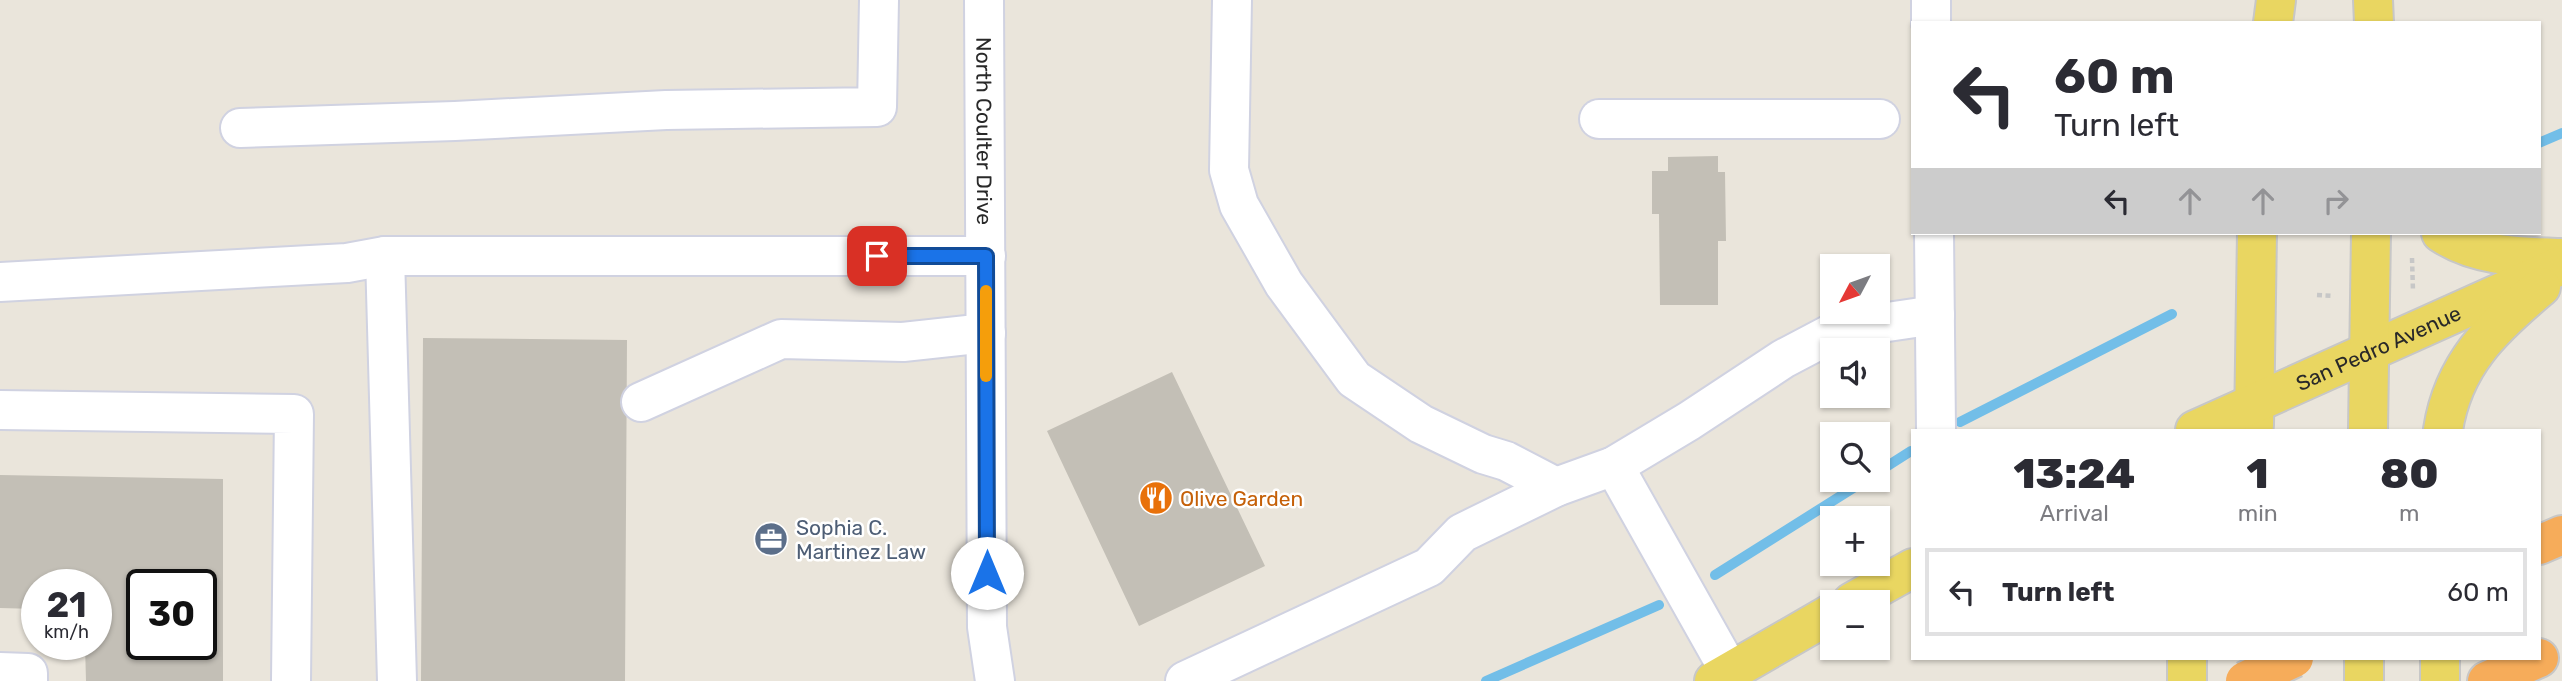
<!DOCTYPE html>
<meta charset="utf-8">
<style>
:root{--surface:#fff;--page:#f7f7f7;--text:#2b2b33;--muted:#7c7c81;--line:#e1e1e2}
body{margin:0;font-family:Rubik,sans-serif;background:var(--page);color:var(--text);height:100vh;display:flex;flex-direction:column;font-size:26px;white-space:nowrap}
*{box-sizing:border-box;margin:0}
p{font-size:23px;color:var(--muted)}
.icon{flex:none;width:38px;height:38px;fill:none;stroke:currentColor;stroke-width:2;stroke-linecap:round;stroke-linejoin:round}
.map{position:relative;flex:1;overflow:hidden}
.side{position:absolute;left:1911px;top:429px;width:630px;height:231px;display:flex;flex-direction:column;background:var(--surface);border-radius:0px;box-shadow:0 2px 5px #0004}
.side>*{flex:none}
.top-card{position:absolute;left:1911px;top:21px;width:630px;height:214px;border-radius:0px;box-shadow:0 2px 5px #0004;background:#fff;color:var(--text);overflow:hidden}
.needle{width:46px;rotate:229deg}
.fabs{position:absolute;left:1820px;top:254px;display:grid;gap:14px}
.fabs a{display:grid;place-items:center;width:70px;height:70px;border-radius:0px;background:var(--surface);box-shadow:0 2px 5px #0004;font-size:35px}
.speed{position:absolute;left:21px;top:569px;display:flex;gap:14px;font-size:35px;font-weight:700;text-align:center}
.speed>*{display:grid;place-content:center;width:91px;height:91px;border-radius:50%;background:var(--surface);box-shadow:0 2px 5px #0004;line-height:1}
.speed small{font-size:18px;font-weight:400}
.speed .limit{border:4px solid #111;border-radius:10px;background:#fff;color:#111}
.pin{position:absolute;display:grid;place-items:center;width:60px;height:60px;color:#fff;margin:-30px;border-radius:14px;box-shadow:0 4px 10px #0006}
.me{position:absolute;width:77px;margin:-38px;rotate:0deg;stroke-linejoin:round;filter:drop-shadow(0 0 5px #0008)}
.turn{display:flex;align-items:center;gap:24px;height:147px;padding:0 28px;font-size:32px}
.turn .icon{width:91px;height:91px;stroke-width:2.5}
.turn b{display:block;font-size:49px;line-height:60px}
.lanes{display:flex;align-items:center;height:66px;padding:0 28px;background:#0003;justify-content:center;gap:35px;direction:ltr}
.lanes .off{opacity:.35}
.eta{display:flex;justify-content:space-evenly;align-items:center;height:119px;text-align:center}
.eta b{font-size:42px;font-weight:800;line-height:49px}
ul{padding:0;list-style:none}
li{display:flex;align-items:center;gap:21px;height:88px;margin:0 14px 10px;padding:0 14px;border:4px solid var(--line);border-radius:0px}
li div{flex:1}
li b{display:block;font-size:26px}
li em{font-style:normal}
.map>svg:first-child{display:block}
</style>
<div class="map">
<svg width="2562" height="681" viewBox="0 0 2562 681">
<rect width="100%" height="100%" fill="#eae5db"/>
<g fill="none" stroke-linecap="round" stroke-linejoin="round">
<path stroke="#72bee8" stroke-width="10" d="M 2539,143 L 2562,133
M 1960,422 L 2172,314
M 1878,472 L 1911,451
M 1715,575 L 1866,480
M 1486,681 L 1659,605"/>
</g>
<path fill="#c3bfb6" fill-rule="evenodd" d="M 1718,156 L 1718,172 L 1725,172 L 1726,241 L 1718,241 L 1718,305 L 1660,305 L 1659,214 L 1652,214 L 1652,171 L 1668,171 L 1668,157 Z
M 423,338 L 627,340 L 625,681 L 421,681 Z
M 1172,372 L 1265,566 L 1139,626 L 1047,431 Z
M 0,475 L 223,479 L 223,681 L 86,681 L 85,644 L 96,644 L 96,584 L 37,584 L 37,609 L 0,608 ZM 142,584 L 201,584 L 201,644 L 142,644 Z"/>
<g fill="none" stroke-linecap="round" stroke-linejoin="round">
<g stroke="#d0d2e1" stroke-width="42">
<g id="minor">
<path id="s1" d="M 984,0 L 987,627 L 995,681"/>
<path d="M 1232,0 L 1229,170 L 1239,205 L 1284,284 L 1354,379 L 1421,424 L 1483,454 L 1506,461 L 1556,487"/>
<path d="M 1931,0 L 1931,23"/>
<path d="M 1599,119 L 1880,119"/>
<path d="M 240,128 L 455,121 L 666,110 L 877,107 L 879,0"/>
<path d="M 1934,233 L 1936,430"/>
<path d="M 385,256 L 397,681"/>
<path d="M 0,282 L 347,263 L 385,256 L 986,256"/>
<path d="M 641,402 L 781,339 L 903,342 L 986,333"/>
<path d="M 0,410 L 294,414 L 291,681"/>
<path d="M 1614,466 L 1730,672"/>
<path d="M 0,672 L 28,673 L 28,681"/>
<path d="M 1185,681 L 1429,567 L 1462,533 L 1556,487 L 1614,466 L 1689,421 L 1783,359 L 1840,329 L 1935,315"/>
</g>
</g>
<g stroke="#c7c7c7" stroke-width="42">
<g id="major">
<path d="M 2373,0 L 2374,23"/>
<path d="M 2273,23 L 2276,0"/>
<path d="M 2441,233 C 2477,257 2520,257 2562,258"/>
<path d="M 2254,425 L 2257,233"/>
<path id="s2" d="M 2195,430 L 2562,265"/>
<path d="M 2368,430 L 2371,233"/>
<path d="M 2443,430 C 2453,364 2492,328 2541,287"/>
<path d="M 1852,602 L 1913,568"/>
<path d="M 1714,681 L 1832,613"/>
<path d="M 2187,681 L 2187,658"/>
<path d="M 2364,681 L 2364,658"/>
<path d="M 2440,681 L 2440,658"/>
</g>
</g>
<g stroke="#c7c7c7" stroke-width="42">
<path id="highway" d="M 2539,545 L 2562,535
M 2487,681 L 2539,658"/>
</g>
<path stroke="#c7c7c7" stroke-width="4.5" stroke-dasharray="5 3.5" stroke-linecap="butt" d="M 2412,258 L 2413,291
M 2317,295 L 2334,296"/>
<use href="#minor" stroke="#fff" stroke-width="38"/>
<use href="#major" stroke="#e9d661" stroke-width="38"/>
<use href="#highway" stroke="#f6ac5a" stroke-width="38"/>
<g stroke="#c7c7c7" stroke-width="42" stroke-linecap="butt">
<path id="highway-bridge" d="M 2245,681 L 2294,658"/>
</g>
<use href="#highway-bridge" stroke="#f6ac5a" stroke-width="38"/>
</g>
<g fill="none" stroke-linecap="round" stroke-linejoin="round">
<g stroke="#114b97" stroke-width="18">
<path id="route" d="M 877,256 L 986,256 L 987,573"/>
</g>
<use href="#route" stroke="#1a73e8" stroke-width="12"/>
<path stroke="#f59e0b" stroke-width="12" d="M 986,291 L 986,376"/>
</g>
<defs>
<g id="restaurant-disc" transform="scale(1.75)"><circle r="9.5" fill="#e8710a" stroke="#fff"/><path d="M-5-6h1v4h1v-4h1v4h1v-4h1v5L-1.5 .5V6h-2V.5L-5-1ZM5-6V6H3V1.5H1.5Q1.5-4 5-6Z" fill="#fff"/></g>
<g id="office-disc" transform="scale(1.75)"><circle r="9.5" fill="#5c6f8a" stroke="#fff"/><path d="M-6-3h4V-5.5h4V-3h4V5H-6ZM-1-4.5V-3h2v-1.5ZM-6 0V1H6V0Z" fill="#fff"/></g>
</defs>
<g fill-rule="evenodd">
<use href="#restaurant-disc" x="1156" y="498"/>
<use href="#office-disc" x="771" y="539"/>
</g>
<g text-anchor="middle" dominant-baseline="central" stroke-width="5" stroke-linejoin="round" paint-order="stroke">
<g font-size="21" fill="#292929" stroke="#fff">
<text stroke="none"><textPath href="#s1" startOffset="131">North Coulter Drive</textPath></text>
<text stroke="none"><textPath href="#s2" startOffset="201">San Pedro Avenue</textPath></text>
</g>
<g font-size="21" fill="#c56008" stroke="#fff" text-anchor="start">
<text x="1180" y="498">Olive Garden</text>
</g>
<g font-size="21" fill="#4e5e75" stroke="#fff" text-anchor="start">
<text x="796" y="527">Sophia C.<tspan x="796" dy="24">Martinez Law</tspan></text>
</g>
</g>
</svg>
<div class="fabs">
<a><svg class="needle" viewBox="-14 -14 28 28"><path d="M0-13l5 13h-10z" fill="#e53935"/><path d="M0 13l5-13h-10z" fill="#7c7c81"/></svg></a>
<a><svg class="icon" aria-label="sound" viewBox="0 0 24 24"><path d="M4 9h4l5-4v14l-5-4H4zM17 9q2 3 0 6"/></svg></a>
<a><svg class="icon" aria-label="search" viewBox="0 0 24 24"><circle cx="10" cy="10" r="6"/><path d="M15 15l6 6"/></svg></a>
<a>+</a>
<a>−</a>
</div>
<div class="speed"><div>21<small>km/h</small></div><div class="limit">30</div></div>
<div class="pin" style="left:877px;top:256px;background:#d93025"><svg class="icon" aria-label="arrive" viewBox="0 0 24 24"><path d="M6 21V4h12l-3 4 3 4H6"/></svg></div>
<svg class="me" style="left:987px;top:573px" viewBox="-20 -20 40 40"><circle r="19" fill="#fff"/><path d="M0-13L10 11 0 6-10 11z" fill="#1a73e8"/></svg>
<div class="top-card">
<div class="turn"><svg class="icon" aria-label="left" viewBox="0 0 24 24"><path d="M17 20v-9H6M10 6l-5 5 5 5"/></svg><div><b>60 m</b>Turn left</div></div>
<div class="lanes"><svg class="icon" aria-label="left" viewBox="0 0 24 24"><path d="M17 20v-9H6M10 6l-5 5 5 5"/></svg><svg class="icon off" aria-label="ahead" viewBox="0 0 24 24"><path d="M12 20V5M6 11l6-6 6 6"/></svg><svg class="icon off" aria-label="ahead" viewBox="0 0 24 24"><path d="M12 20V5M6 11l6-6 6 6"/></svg><svg class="icon off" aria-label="right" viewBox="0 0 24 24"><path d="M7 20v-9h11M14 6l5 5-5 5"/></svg></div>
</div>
<section class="side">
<div class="eta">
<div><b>13:24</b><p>Arrival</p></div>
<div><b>1</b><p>min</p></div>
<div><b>80</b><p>m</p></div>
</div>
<ul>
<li><svg class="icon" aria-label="left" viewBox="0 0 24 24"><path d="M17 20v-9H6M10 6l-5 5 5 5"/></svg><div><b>Turn left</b></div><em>60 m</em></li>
</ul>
</section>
</div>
